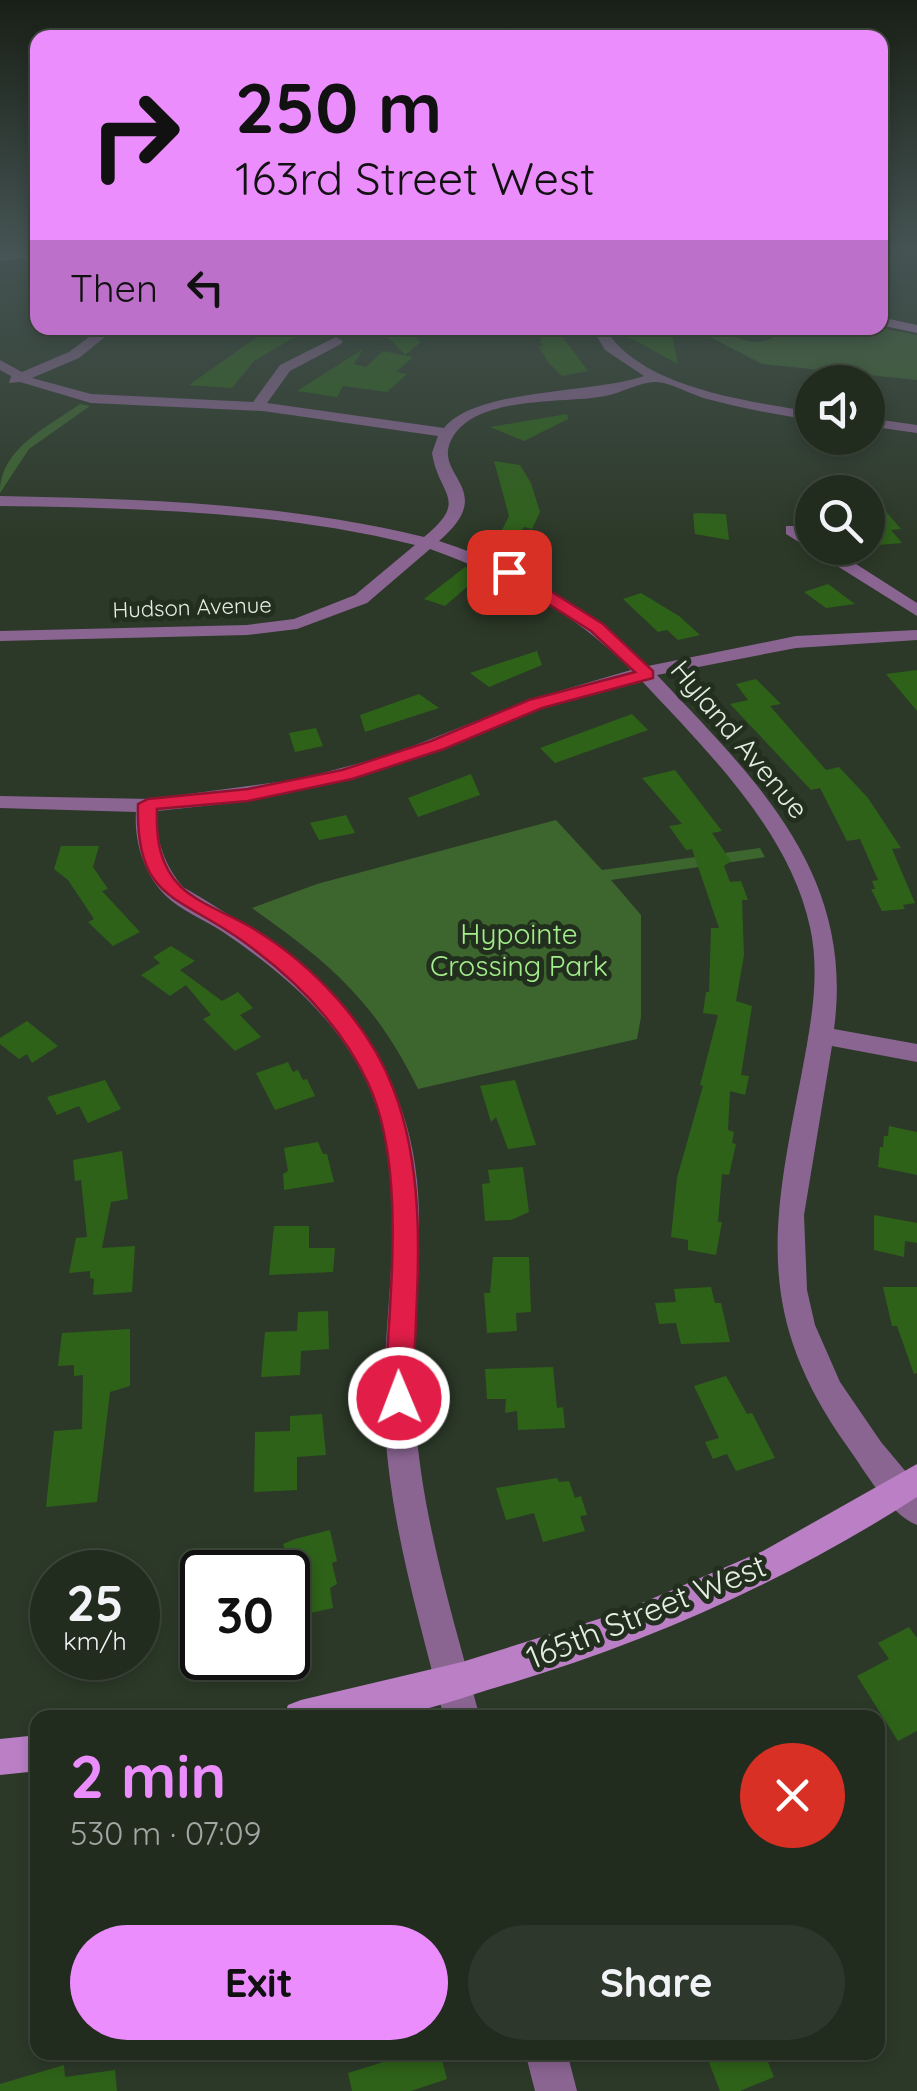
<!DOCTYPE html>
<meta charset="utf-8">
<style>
:root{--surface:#212b1e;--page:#2d372b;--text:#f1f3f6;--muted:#a2a7a4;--line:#3e473c;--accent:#eb8dfc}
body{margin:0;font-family:Quicksand,sans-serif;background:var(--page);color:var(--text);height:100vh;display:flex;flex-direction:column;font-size:38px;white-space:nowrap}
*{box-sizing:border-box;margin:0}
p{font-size:32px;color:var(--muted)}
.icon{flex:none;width:55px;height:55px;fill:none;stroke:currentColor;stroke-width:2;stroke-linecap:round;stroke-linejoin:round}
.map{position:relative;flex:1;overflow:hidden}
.drawer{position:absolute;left:30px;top:1710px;width:855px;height:350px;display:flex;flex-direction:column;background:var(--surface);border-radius:20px;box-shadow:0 5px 15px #0003,0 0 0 2px var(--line)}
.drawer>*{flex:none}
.banner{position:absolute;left:30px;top:30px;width:858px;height:305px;border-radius:20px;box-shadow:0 5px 15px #0003,0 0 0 2px var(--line);background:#eb8dfc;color:#111;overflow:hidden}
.controls{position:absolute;left:795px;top:365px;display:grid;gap:20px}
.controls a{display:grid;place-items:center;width:90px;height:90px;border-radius:50%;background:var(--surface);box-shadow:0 5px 15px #0003,0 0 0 2px var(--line);font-size:50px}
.speed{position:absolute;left:30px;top:1550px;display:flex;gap:20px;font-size:50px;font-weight:700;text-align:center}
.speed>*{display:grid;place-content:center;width:130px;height:130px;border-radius:50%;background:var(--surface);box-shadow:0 5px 15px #0003,0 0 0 2px var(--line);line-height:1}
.speed small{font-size:25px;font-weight:400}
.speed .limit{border:5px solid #111;border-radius:15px;background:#fff;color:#111}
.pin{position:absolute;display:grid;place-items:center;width:85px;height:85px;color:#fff;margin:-42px;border-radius:20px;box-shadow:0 5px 15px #0006}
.me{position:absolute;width:110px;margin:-55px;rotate:359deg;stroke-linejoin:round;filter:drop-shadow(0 0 8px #0008)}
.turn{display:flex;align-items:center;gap:35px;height:210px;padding:0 40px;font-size:45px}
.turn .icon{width:130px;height:130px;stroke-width:2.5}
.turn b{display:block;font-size:70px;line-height:85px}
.then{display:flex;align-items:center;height:95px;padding:0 40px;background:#0003;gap:20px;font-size:38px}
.round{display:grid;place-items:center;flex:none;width:105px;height:105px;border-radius:52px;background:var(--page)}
.headline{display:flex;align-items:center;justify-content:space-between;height:170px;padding:0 40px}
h1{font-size:60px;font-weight:700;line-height:75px;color:var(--accent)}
.primary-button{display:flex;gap:20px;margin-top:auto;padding:20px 40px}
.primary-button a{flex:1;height:115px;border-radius:60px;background:var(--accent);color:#111;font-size:40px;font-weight:700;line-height:115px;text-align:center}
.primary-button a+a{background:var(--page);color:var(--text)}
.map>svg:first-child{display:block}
</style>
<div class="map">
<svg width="917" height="2091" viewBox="0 0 917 2091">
<rect width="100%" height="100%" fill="#2c3928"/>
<path fill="#3d662e" d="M 703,328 C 731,327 750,356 780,333 L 774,328 L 879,328 L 917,335 L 917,380 L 762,364 L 706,335 Z
M 80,404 L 90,406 L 29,449 L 0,493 C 0,448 48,427 80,404 Z
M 556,820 L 602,870 L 760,848 L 765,857 L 611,880 L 641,915 L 641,1017 L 637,1039 L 418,1089 C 375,1001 331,964 252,908 L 317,884 Z"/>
<path fill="#2e6219" d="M 270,328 L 310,328 L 254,361 L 232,388 L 189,385 Z
M 379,328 L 407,328 L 421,342 L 405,355 Z
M 545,328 L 556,328 L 588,371 L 562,376 L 548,362 L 538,346 L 543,346 L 540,342 Z
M 612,328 L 671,330 L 678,364 Z
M 363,349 L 354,364 L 366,367 L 383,351 L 413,357 L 396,372 L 407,374 L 387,392 L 343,386 L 337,397 L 297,391 Z
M 567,414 L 568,419 L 524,441 L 490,427 Z
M 494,461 L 520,465 L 531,483 L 540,512 L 532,529 L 524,527 L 504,562 L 489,556 L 509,516 Z
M 868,503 L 883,508 L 901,529 L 891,530 L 902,543 L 877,545 L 868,536 Z
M 697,513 L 726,514 L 729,540 L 695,534 L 693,514 Z
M 465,567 L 482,574 L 445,606 L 424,599 Z
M 828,584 L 855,604 L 826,608 L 804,592 Z
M 641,593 L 679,616 L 700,635 L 678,640 L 667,630 L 658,632 L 623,599 Z
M 537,651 L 542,665 L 489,687 L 470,673 Z
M 917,670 L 917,711 L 886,674 Z
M 756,679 L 781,704 L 770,706 L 826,770 L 839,767 L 868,798 L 901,848 L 892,849 L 915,903 L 903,905 L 905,909 L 882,911 L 871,889 L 875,889 L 872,881 L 878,880 L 860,839 L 847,841 L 820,788 L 811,790 L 730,704 L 748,700 L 736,684 Z
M 419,694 L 439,708 L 365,732 L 360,715 Z
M 632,714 L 648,730 L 555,763 L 540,748 Z
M 316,728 L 323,746 L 295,752 L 289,733 Z
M 675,770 L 722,831 L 712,833 L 731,861 L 724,866 L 730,882 L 741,881 L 748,900 L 742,900 L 744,955 L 736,1001 L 752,1006 L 741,1075 L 749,1076 L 745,1095 L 730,1091 L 728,1130 L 734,1132 L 732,1143 L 736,1144 L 729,1175 L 722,1174 L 718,1222 L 722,1222 L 716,1255 L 688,1250 L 688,1240 L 671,1237 L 677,1178 L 703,1086 L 700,1085 L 718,1015 L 703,1013 L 706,992 L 709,992 L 711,928 L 719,928 L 692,849 L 686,850 L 669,826 L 682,824 L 642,778 Z
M 471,774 L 480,795 L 418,817 L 408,798 Z
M 346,815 L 355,833 L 319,840 L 310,823 Z
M 61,846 L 99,846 L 93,867 L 108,889 L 102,891 L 140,932 L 113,946 L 88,922 L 94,919 L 68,880 L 54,869 Z
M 171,946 L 195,961 L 180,970 L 222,1001 L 238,992 L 253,1008 L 240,1015 L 261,1037 L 235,1051 L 203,1019 L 211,1015 L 186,985 L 170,996 L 141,975 L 160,963 L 153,957 Z
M 27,1021 L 58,1046 L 32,1063 L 27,1054 L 19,1059 L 0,1044 L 0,1038 Z
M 288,1062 L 293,1072 L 298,1070 L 303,1080 L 307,1079 L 315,1096 L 275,1110 L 256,1073 Z
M 105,1080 L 121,1109 L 88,1123 L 79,1106 L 57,1115 L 47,1097 Z
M 515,1080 L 536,1145 L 508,1149 L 496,1117 L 491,1122 L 480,1086 Z
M 889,1126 L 917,1132 L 917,1175 L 878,1167 L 880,1147 L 883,1147 L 884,1136 L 888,1136 Z
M 318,1142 L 323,1154 L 327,1154 L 334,1182 L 284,1190 L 283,1174 L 288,1171 L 284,1148 Z
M 122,1151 L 128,1199 L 111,1202 L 102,1248 L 135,1246 L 132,1292 L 93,1295 L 94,1279 L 90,1278 L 90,1271 L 69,1273 L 76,1238 L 87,1237 L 81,1180 L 75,1181 L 73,1160 Z
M 523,1167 L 529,1212 L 511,1220 L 485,1221 L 482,1184 L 490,1183 L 488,1170 Z
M 874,1215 L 917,1223 L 917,1243 L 905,1241 L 904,1257 L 874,1250 Z
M 274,1226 L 309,1226 L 309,1248 L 335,1248 L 333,1272 L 269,1275 Z
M 493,1257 L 529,1257 L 531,1312 L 516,1313 L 517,1331 L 487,1333 L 484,1293 L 490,1293 Z
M 711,1287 L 715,1303 L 721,1303 L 730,1342 L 681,1344 L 676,1323 L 659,1324 L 655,1303 L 676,1302 L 674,1289 Z
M 883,1287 L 917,1287 L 917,1373 L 914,1374 L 897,1326 L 892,1326 Z
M 328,1311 L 329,1349 L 301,1351 L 300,1375 L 261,1377 L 265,1332 L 297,1331 L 298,1312 Z
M 130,1329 L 130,1386 L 110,1392 L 97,1502 L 46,1507 L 54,1431 L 82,1429 L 83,1375 L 74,1376 L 74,1365 L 58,1366 L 62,1333 Z
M 553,1367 L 557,1408 L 563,1407 L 565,1428 L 518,1430 L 517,1411 L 505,1413 L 506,1399 L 487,1399 L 485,1369 Z
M 726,1376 L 747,1414 L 752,1413 L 775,1458 L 736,1471 L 727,1454 L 713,1459 L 705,1442 L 719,1438 L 694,1386 Z
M 322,1414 L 326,1455 L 297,1457 L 297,1490 L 254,1492 L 255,1432 L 290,1431 L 290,1416 Z
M 557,1478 L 559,1482 L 569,1481 L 575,1498 L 581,1496 L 587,1515 L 580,1516 L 585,1531 L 543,1542 L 534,1513 L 506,1520 L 496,1488 Z
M 330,1530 L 337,1561 L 332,1563 L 337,1584 L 330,1588 L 333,1608 L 288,1618 L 288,1572 L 277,1572 L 273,1553 L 285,1550 L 283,1544 L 295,1539 Z
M 909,1627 L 917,1638 L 917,1731 L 898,1741 L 857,1676 L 889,1659 L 878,1643 Z
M 392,2052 L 440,2052 L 447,2079 L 411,2091 L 352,2091 L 348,2073 L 393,2059 Z
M 705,2052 L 764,2052 L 774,2077 L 740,2091 L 720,2091 Z
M 64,2065 L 65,2077 L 115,2070 L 117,2091 L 0,2091 L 0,2084 Z"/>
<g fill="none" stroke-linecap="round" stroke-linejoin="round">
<path fill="#8b6592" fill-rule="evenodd" d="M 101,328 L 116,328 L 79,358 L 32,378 L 91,394 L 253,402 L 280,365 L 336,337 L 343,341 L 341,344 L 290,371 L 267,403 L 444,428 C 476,388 592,394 644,376 L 605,350 L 592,328 L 605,328 C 640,388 748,401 812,412 L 812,420 C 777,415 742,408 707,399 C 692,395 672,383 657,382 C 642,381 621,393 605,396 C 563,404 481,395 454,435 C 427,476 502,487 439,541 C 520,567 588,606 648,666 L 796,636 L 917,630 L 917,640 L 796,648 L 657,675 C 756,780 855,873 834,1029 L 917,1044 L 917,1062 L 832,1046 L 804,1215 L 807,1290 L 815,1325 L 840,1382 L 881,1442 L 917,1485 L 917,1525 C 888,1513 865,1471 847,1446 C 754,1315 772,1225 801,1077 C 810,1028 821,977 810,927 C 789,830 706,750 640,679 L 545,707 L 425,756 L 356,778 L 251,801 L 157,811 C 156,841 164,864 183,887 C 314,964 415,1046 419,1211 C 420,1279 410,1347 415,1415 C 422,1520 453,1617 480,1718 L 444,1718 C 420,1621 391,1528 385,1429 C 378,1316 416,1190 367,1083 C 336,1017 282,972 223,932 C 205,920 180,910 165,895 C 144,874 134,842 136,812 L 0,808 L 0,796 L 151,799 L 300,779 L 390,755 L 532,699 L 631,670 C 573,611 507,577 430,549 L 367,603 L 297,629 L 247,635 L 0,641 L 0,631 L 247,625 L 294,619 L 355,595 L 415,545 C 279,511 140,508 0,506 L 0,496 C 143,499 284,503 424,537 C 470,499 439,497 432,453 L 438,436 L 263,411 L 91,403 L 20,382 L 9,383 L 11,376 L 0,370 L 0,360 L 22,372 L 69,352 Z
M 868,418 L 917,425 L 917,433 L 868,426 Z
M 786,526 L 798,526 L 812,536 L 812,548 L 831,548 L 917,603 L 917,616 L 786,534 Z
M 525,2052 L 567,2052 L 577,2091 L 535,2091 Z"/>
<path fill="#bb7fc6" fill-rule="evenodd" d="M 38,249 L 38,256 L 0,261 L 0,253 Z
M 880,317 L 917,325 L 917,333 L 880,325 Z
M 917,1464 L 917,1497 C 787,1581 649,1642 501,1686 C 463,1697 422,1713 383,1718 C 350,1721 316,1718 283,1718 L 288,1705 L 301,1700 L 462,1662 L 621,1612 L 763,1551 Z
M 38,1735 L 38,1771 L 0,1775 L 0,1739 Z"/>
</g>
<linearGradient id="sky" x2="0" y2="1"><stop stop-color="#181f16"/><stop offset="0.46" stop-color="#455453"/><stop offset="1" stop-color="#455453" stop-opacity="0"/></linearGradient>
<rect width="917" height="542" fill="url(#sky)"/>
<path fill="#e11d48" stroke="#92132f" stroke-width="2.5" d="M 504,569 L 515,569 L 603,624 L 653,671 L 653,678 L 542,708 L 444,749 L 352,779 L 248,801 L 157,809 C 156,838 159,865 181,887 C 200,905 232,915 254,929 C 312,964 369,1024 393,1088 C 431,1185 415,1296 413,1398 L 409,1407 L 399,1411 L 389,1407 L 385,1398 C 388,1305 408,1168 368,1083 C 341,1025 295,979 244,942 C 180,895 135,902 138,804 L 148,799 L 248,789 L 342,770 L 431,741 L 529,700 L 635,672 L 591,631 L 504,576 Z"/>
<g text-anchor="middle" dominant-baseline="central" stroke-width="10" stroke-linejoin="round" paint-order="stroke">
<g font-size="22" fill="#e5ede2" stroke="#222f1e">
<text transform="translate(192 607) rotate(-2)">Hudson Avenue</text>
</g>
<g font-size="28" fill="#e5ede2" stroke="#222f1e">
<text transform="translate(740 739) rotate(50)">Hyland Avenue</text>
</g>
<g font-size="28" fill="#a4ed8c" stroke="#222f1e">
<text x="519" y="933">Hypointe<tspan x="519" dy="32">Crossing Park</tspan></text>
</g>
<g font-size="32" fill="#e5ede2" stroke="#222f1e">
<text transform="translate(646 1611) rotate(-22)">165th Street West</text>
</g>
</g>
</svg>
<div class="controls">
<a><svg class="icon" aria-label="sound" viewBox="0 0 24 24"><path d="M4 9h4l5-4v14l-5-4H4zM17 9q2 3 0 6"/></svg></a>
<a><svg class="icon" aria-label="search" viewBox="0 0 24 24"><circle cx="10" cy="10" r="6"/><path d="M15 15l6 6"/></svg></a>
</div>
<div class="speed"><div>25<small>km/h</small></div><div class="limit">30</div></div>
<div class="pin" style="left:509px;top:572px;background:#d93025"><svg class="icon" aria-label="arrive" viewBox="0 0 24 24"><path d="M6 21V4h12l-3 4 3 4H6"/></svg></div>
<svg class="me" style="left:399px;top:1398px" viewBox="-20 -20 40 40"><circle r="17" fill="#e11d48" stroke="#fff" stroke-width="3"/><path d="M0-11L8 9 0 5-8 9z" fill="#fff"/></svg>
<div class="banner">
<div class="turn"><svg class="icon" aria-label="right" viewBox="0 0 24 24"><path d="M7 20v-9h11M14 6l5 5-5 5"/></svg><div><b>250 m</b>163rd Street West</div></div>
<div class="then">Then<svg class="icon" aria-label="left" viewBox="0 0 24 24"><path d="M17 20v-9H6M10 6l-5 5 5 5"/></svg></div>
</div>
<section class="drawer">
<div class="headline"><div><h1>2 min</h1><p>530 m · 07:09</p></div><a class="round" style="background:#d93025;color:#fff"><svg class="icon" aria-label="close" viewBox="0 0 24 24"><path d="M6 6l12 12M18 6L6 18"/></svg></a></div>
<div class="primary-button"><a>Exit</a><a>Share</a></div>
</section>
</div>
